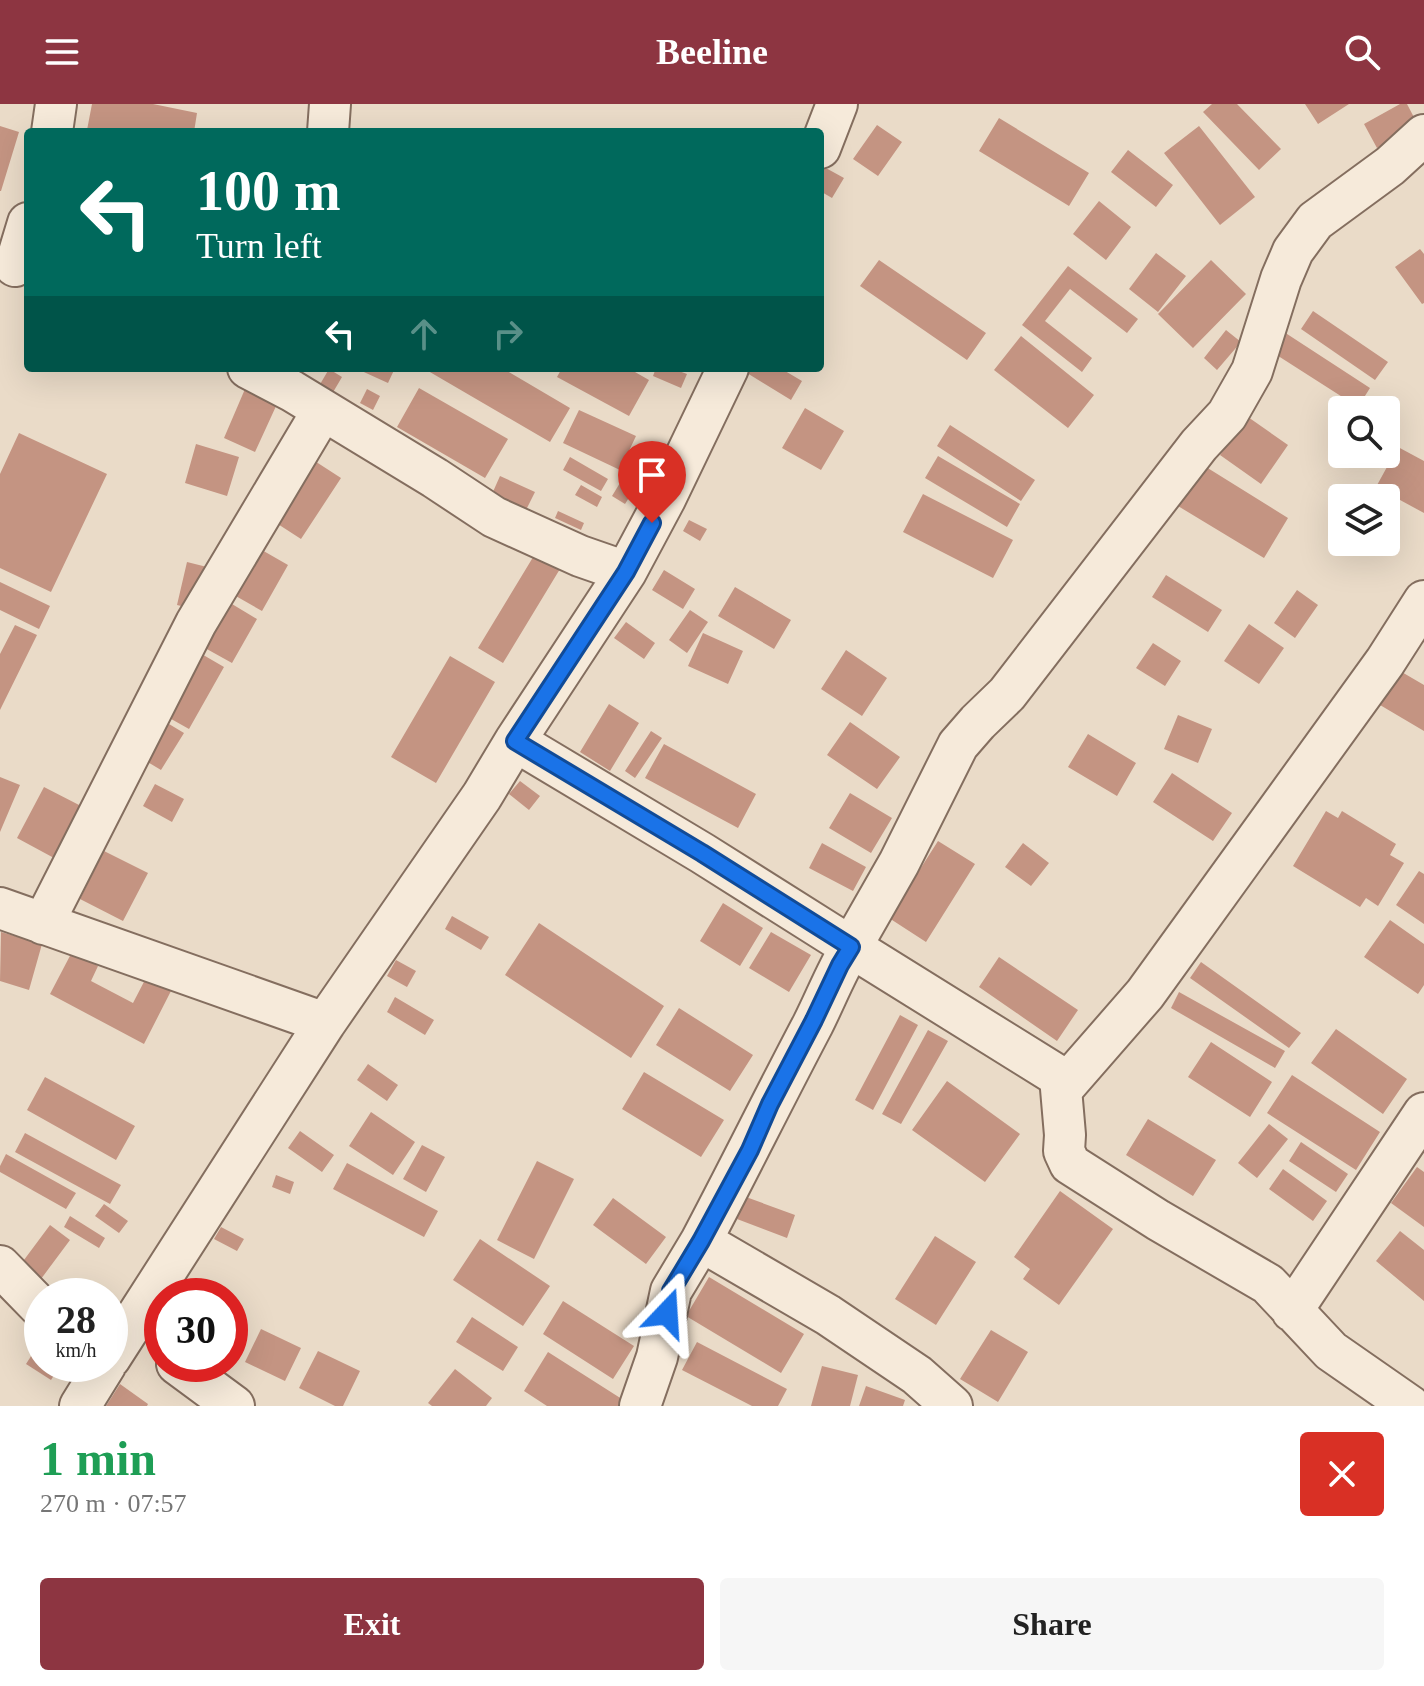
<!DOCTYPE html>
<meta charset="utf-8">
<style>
:root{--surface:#fff;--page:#f6f6f6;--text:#222;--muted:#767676;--accent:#8d3541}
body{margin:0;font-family:"Times New Roman",serif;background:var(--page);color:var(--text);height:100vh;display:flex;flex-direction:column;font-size:30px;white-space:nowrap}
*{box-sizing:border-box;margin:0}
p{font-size:26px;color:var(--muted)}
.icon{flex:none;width:44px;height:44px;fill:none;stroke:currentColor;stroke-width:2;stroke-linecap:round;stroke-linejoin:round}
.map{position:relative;height:1302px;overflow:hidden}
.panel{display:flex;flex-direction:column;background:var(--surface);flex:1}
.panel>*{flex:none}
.top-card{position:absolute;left:24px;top:24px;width:800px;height:244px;border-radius:8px;box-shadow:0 8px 32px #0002;background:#00695c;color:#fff;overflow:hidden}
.buttons{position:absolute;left:1328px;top:292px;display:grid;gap:16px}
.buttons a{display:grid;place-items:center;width:72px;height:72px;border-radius:8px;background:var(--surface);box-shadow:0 8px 32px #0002;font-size:40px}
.speed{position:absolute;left:24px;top:1174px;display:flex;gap:16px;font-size:40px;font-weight:700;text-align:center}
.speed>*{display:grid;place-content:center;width:104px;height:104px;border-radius:50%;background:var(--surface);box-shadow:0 8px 32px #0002;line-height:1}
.speed small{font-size:20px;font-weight:400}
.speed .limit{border:12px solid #d22;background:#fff;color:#111}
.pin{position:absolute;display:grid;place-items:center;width:68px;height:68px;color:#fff;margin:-82px -34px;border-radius:50% 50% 50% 0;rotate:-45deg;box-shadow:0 0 8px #0007}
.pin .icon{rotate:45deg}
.me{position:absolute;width:88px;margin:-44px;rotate:20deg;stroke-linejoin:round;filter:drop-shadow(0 0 6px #0008)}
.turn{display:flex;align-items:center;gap:28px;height:168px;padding:0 40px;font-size:36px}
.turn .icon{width:104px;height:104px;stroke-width:2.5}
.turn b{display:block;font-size:56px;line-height:68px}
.lanes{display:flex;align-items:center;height:76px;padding:0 40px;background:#0003;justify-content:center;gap:40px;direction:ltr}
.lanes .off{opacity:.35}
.round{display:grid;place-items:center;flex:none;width:84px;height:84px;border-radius:8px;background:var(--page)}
.summary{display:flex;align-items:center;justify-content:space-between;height:136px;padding:0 40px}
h1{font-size:48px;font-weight:700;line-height:60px;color:#1e9e55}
.primary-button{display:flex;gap:16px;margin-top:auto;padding:16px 40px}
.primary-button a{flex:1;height:92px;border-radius:8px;background:var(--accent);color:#fff;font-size:32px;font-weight:700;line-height:92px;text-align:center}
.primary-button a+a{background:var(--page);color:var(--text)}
header{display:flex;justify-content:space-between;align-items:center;height:104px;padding:0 40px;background:var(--accent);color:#fff;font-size:36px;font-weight:700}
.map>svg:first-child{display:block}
</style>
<header><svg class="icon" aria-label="menu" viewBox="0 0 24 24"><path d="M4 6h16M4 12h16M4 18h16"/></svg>Beeline<svg class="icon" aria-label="search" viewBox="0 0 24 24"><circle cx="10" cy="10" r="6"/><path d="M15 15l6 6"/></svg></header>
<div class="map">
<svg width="1424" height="1302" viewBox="0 0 1424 1302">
<rect width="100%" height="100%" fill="#eadbc8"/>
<path fill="#c49482" d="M 92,0 L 153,0 L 197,9 L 194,28 L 97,28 L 87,26 Z
M 1212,0 L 1237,0 L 1281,45 L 1259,66 L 1203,8 Z
M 1305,0 L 1349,0 L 1318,20 Z
M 1400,0 L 1407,0 L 1418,21 L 1377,44 L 1364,20 Z
M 999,14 L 1089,69 L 1069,102 L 979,47 Z
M 877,21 L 902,38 L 878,72 L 853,55 Z
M 0,22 L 19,28 L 1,87 L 0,87 Z
M 1199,22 L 1255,93 L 1220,121 L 1164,49 Z
M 1128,46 L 1173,81 L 1156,103 L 1111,68 Z
M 824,63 L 844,74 L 832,94 L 820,87 L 820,71 Z
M 1099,97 L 1131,123 L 1106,156 L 1073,130 Z
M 1420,145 L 1424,150 L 1424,199 L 1422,200 L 1395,163 Z
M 1156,149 L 1186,172 L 1158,208 L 1129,185 Z
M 879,156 L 986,229 L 967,256 L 860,182 Z
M 1211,156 L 1246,190 L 1193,244 L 1158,210 Z
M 1068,162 L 1138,215 L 1127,229 L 1070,185 L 1045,217 L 1092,254 L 1082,268 L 1022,221 Z
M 1313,207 L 1388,258 L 1375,276 L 1301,225 Z
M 1226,226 L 1241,238 L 1217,266 L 1204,254 Z
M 1284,228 L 1370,284 L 1358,303 L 1272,248 Z
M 1021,232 L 1094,291 L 1068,324 L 994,266 Z
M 355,264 L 395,264 L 388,279 Z
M 423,264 L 502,264 L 570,304 L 550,338 Z
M 562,264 L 628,264 L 649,276 L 629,312 L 557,273 Z
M 656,264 L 671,264 L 687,270 L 681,284 L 653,272 Z
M 750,264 L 780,264 L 802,277 L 791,296 L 747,269 Z
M 329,265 L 342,273 L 332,290 L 319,282 Z
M 419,284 L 508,335 L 485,374 L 397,323 Z
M 245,285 L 277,300 L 255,348 L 224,334 Z
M 367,285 L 380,292 L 373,306 L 360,299 Z
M 805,304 L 844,327 L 821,366 L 782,344 Z
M 579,306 L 636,332 L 620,366 L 563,339 Z
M 1248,313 L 1288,341 L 1261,380 L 1220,351 Z
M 950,321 L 1035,376 L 1021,397 L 937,342 Z
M 19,329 L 107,370 L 51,488 L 0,464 L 0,370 Z
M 196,340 L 239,353 L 227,392 L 185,379 Z
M 642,343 L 656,351 L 625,400 L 612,392 Z
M 1398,343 L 1424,357 L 1424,409 L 1376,383 Z
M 307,352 L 341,374 L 301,435 L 267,413 Z
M 938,352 L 1020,400 L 1007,423 L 925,374 Z
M 570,353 L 608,375 L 601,387 L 563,366 Z
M 1198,358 L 1288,414 L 1264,454 L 1173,399 Z
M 500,372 L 535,388 L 526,406 L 492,390 Z
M 581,381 L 602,393 L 597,403 L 575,391 Z
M 923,390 L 1013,436 L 993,474 L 903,428 Z
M 558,407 L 584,419 L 581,426 L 555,414 Z
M 689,416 L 707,425 L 700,437 L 683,427 Z
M 253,441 L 288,461 L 262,507 L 227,487 Z
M 538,445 L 563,460 L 503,559 L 478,544 Z
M 187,458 L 207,463 L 198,506 L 177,501 Z
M 664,466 L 695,485 L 683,505 L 652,486 Z
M 1166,471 L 1222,506 L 1208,528 L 1152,493 Z
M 0,478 L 50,502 L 39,525 L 0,506 Z
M 735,483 L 791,516 L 774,545 L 718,512 Z
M 1297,486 L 1318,501 L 1295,534 L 1274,519 Z
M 222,494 L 257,515 L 232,559 L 196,539 Z
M 690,506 L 708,518 L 687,549 L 669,536 Z
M 626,518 L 655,539 L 644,555 L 614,534 Z
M 1249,520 L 1284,544 L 1259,580 L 1224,557 Z
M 15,521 L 37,531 L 0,606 L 0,550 Z
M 703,529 L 743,547 L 728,580 L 688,562 Z
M 1153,539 L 1181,557 L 1165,582 L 1136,564 Z
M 193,545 L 224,563 L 189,625 L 157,607 Z
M 846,546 L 887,574 L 862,612 L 821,585 Z
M 450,552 L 495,578 L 436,679 L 391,653 Z
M 1400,567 L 1424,581 L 1424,627 L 1380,601 Z
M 609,600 L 639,619 L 610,667 L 580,648 Z
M 1178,611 L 1212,625 L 1198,659 L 1164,645 Z
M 159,614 L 184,629 L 161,666 L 136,651 Z
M 850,618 L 900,653 L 877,685 L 827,651 Z
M 651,627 L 662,634 L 635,674 L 625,667 Z
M 1088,630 L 1136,659 L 1117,692 L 1068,663 Z
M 664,640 L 756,690 L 738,724 L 645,674 Z
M 1172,669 L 1232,709 L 1213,737 L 1153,698 Z
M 0,673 L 20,681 L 0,728 Z
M 520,677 L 540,692 L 529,706 L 509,690 Z
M 155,680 L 184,695 L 172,718 L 143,702 Z
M 44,683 L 81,702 L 54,754 L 17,734 Z
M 850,689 L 892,714 L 871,749 L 829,724 Z
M 1326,707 L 1338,714 L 1342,707 L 1396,740 L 1390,751 L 1404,759 L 1378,802 L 1366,794 L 1360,803 L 1293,762 Z
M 938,737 L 975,760 L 926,838 L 889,814 Z
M 822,739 L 866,763 L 853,787 L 809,764 Z
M 1023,739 L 1049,759 L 1031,782 L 1005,763 Z
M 104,747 L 148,769 L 123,817 L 80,795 Z
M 1419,767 L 1424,770 L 1424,820 L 1396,801 Z
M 723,799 L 763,824 L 740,862 L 700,837 Z
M 452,812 L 489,833 L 481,846 L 445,825 Z
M 1390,816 L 1424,840 L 1424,881 L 1418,890 L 1364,853 Z
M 539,819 L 664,902 L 631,954 L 505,871 Z
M 1,828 L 42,840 L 29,886 L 0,877 Z
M 771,828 L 811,851 L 789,888 L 749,864 Z
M 72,848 L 98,862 L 91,877 L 133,899 L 147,872 L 172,885 L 144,940 L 50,890 Z
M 999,853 L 1078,906 L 1057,937 L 979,883 Z
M 396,856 L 416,867 L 407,883 L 387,872 Z
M 1201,858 L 1301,929 L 1289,944 L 1190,874 Z
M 1179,888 L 1285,947 L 1275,964 L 1171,904 Z
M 395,893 L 434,916 L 425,931 L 387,908 Z
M 679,904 L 753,951 L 730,987 L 656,941 Z
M 900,911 L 918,921 L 873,1006 L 855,996 Z
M 1336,925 L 1407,975 L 1383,1010 L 1311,959 Z
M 928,926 L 948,937 L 901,1020 L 882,1010 Z
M 1211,938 L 1272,978 L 1250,1013 L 1188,973 Z
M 368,960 L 398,981 L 387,997 L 357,976 Z
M 644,968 L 724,1016 L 701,1053 L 622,1005 Z
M 1292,971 L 1380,1028 L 1356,1066 L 1267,1009 Z
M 45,973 L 135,1022 L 116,1056 L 27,1006 Z
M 947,977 L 1020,1030 L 985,1078 L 912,1026 Z
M 371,1008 L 415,1038 L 393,1071 L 349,1042 Z
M 1148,1015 L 1216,1056 L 1193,1092 L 1126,1051 Z
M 1269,1020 L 1288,1035 L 1257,1074 L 1238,1059 Z
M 300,1027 L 334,1051 L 322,1068 L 288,1044 Z
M 25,1029 L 121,1081 L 110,1100 L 15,1048 Z
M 1301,1038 L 1348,1070 L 1336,1088 L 1289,1057 Z
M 422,1041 L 445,1053 L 426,1088 L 403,1075 Z
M 6,1050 L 76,1089 L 66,1105 L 0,1068 L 0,1062 Z
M 537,1057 L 574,1075 L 534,1155 L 497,1136 Z
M 347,1059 L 438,1107 L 424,1133 L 333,1085 Z
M 1417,1063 L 1424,1068 L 1424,1123 L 1391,1099 Z
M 1283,1065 L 1327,1097 L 1313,1117 L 1269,1085 Z
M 276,1071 L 294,1078 L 290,1090 L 272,1083 Z
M 1060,1087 L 1113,1125 L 1059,1201 L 1023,1175 L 1030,1165 L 1014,1153 Z
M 746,1093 L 795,1111 L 787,1134 L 737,1115 Z
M 613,1094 L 666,1133 L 646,1160 L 593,1121 Z
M 104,1100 L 128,1117 L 119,1129 L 95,1112 Z
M 70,1112 L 105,1134 L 99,1144 L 64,1123 Z
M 50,1121 L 70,1136 L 38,1179 L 18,1164 Z
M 221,1123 L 244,1135 L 237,1147 L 214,1135 Z
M 1400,1127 L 1424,1146 L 1424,1197 L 1376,1157 Z
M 935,1132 L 976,1158 L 936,1221 L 895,1195 Z
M 480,1135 L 550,1182 L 523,1222 L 453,1176 Z
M 709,1173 L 804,1230 L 781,1269 L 686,1212 Z
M 69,1179 L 88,1187 L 85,1192 L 63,1192 Z
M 563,1197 L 634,1242 L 613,1275 L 543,1230 Z
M 472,1213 L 518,1243 L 503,1267 L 456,1238 Z
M 261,1225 L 301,1244 L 285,1277 L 245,1258 Z
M 991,1226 L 1028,1248 L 998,1298 L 960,1275 Z
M 42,1235 L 42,1260 L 61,1260 L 51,1276 L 26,1260 Z
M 697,1238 L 787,1285 L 778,1302 L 752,1302 L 682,1266 Z
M 318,1247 L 360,1267 L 343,1302 L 335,1302 L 299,1284 Z
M 548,1248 L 625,1297 L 622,1302 L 547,1302 L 524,1287 Z
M 822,1262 L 858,1271 L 850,1302 L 811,1302 Z
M 455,1265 L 492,1294 L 486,1302 L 432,1302 L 428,1299 Z
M 120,1280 L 148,1300 L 147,1302 L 106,1302 Z
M 866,1282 L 905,1296 L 903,1302 L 859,1302 Z"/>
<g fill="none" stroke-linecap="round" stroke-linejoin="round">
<g stroke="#846e5f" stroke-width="44">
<path id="minor" d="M 52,28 L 56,0
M 328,28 L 330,0
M 820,44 L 837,0
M 15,162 L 28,119
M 248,264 L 292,287 L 435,374 L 494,413 L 580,452 L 626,468
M 515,637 L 702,749 L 851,843 C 836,868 826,894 813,920 C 775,992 739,1065 701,1137 L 828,1211 L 917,1271 L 952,1302
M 0,804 L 325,919
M 43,820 L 196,519 L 323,306
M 1063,984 L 1145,890 L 1385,558 L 1424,497
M 0,1162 L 42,1205
M 1292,1207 L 1424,1009
M 110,1254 L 325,919 L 482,692 L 515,637 L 626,468 L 665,395 L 728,264
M 177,1260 L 234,1302
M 80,1302 L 106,1260
M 640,1302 L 657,1253 L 671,1187 L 701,1137
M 1410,1302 L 1331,1247 L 1268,1180 L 1158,1116 L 1070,1060 L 1064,1047 L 1065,1031 L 1060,973 L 851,843 L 899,759 L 958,641 L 978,618 L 1007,590 L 1199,341 L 1227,311 L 1252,267 L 1281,175 L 1293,147 L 1315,117 L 1390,62 L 1424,31"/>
</g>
<use href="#minor" stroke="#f6eada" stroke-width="40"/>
</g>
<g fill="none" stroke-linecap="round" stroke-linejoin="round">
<g stroke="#114b97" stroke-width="20">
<path id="route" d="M 652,419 L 626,468 L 515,637 L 702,749 L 851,843 L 840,861 L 814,916 L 770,1000 L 750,1046 L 701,1137 L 671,1187 L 667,1209"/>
</g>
<use href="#route" stroke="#1a73e8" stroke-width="14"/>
</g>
</svg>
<div class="buttons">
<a><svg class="icon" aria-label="search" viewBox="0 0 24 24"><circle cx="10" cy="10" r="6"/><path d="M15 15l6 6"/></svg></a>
<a><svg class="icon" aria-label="layers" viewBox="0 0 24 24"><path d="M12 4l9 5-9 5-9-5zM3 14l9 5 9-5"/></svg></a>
</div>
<div class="speed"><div>28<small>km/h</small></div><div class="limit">30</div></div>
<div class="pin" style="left:652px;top:419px;background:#d93025"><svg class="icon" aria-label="arrive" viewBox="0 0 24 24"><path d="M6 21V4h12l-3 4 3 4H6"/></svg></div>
<svg class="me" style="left:667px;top:1209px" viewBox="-20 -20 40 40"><path d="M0-17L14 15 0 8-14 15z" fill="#1a73e8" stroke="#fff" stroke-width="4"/></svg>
<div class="top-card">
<div class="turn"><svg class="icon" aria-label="left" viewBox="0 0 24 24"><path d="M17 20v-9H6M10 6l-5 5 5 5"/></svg><div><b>100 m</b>Turn left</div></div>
<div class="lanes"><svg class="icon" aria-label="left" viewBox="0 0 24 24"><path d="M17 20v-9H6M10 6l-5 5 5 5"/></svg><svg class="icon off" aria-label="ahead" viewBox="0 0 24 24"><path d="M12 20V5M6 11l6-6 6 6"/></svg><svg class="icon off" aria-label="right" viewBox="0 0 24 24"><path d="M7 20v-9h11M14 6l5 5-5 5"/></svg></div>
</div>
</div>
<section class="panel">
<div class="summary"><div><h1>1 min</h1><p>270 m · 07:57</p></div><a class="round" style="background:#d93025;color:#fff"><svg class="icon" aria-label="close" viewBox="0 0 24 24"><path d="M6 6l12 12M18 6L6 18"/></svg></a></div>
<div class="primary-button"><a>Exit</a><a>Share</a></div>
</section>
